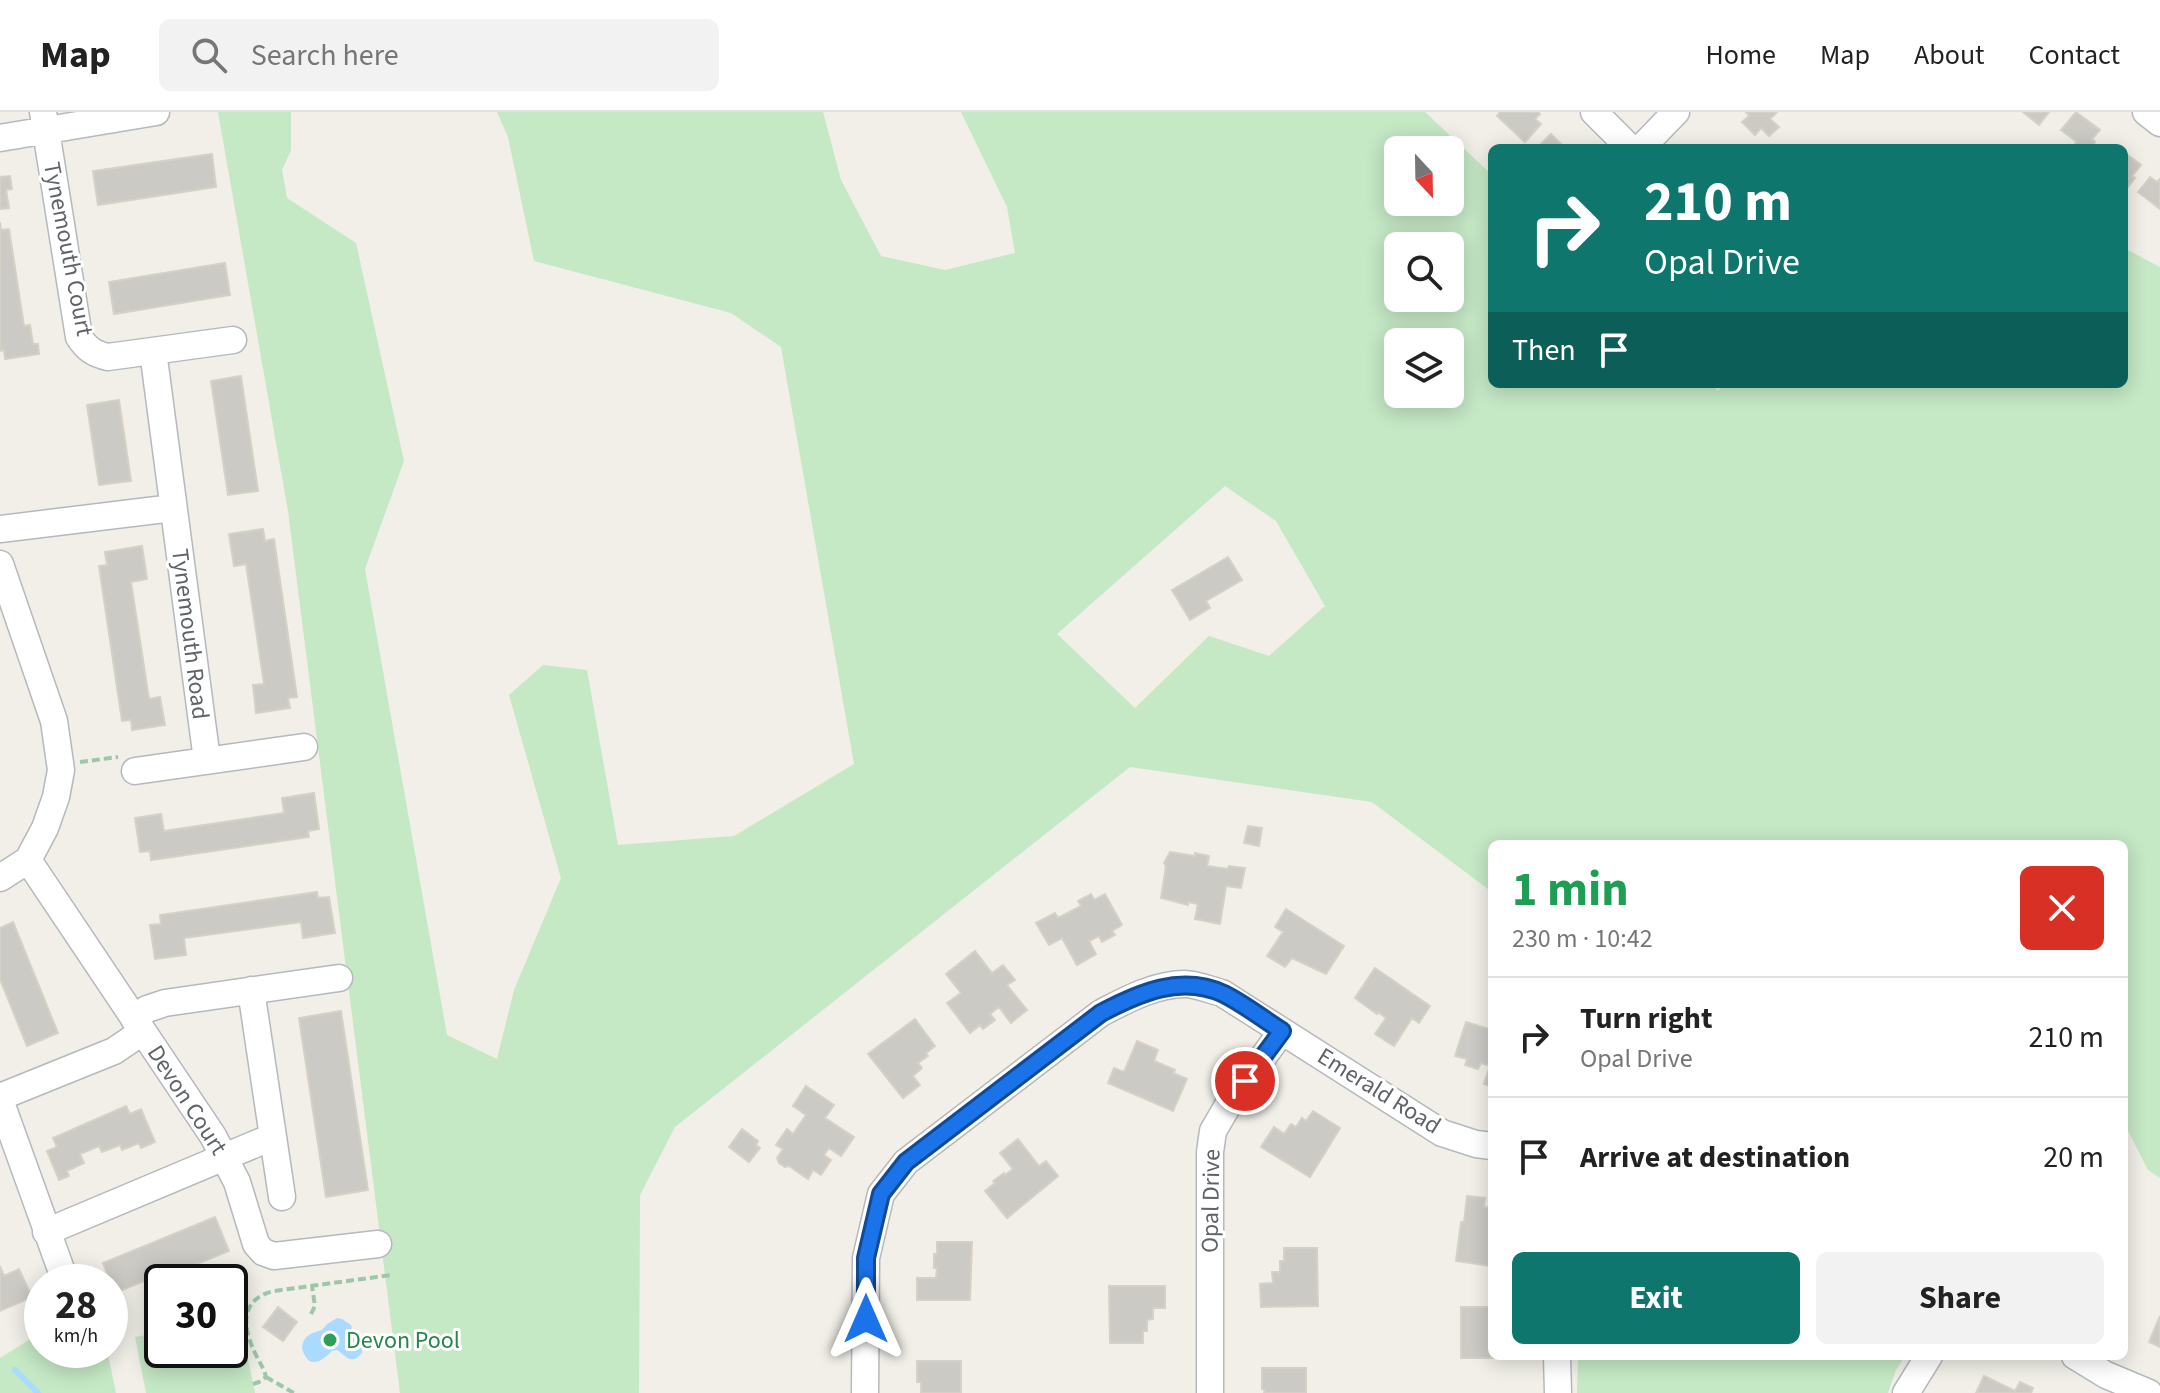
<!DOCTYPE html>
<meta charset="utf-8">
<style>
:root{--surface:#fff;--page:#f2f2f2;--text:#222;--muted:#767676;--line:#e0e0e0;--accent:#0f766e}
body{margin:0;font-family:"Source Sans 3",sans-serif;background:var(--page);color:var(--text);height:100vh;display:flex;flex-direction:column;font-size:30px;white-space:nowrap}
*{box-sizing:border-box;margin:0}
p{font-size:26px;color:var(--muted)}
.icon{flex:none;width:44px;height:44px;fill:none;stroke:currentColor;stroke-width:2;stroke-linecap:round;stroke-linejoin:round}
.map{position:relative;flex:1;overflow:hidden}
.sheet{position:absolute;left:1488px;top:728px;width:640px;height:520px;display:flex;flex-direction:column;background:var(--surface);border-radius:12px;box-shadow:0 4px 20px #0003}
.sheet>*{flex:none}
.hud{position:absolute;left:1488px;top:32px;width:640px;height:244px;border-radius:12px;box-shadow:0 4px 20px #0003;background:#0f766e;color:#fff;overflow:hidden}
.needle{width:52px;rotate:158deg}
.fabs{position:absolute;left:1384px;top:24px;display:grid;gap:16px}
.fabs a{display:grid;place-items:center;width:80px;height:80px;border-radius:12px;background:var(--surface);box-shadow:0 4px 20px #0003;font-size:40px}
.speed{position:absolute;left:24px;top:1152px;display:flex;gap:16px;font-size:40px;font-weight:700;text-align:center}
.speed>*{display:grid;place-content:center;width:104px;height:104px;border-radius:50%;background:var(--surface);box-shadow:0 4px 20px #0003;line-height:1}
.speed small{font-size:20px;font-weight:400}
.speed .limit{border:4px solid #111;border-radius:12px;background:#fff;color:#111}
.pin{position:absolute;display:grid;place-items:center;width:68px;height:68px;color:#fff;margin:-34px;border:4px solid #fff;border-radius:50%;box-shadow:0 2px 8px #0007}
.me{position:absolute;width:88px;margin:-44px;rotate:0deg;stroke-linejoin:round;filter:drop-shadow(0 0 6px #0008)}
.turn{display:flex;align-items:center;gap:28px;height:168px;padding:0 24px;font-size:36px}
.turn .icon{width:104px;height:104px;stroke-width:2.5}
.turn b{display:block;font-size:56px;line-height:68px}
.then{display:flex;align-items:center;height:76px;padding:0 24px;background:#0003;gap:16px;font-size:30px}
.round{display:grid;place-items:center;flex:none;width:84px;height:84px;border-radius:12px;background:var(--page)}
.overview{display:flex;align-items:center;justify-content:space-between;height:136px;padding:0 24px}
h1{font-size:48px;font-weight:700;line-height:60px;color:#1e9e55}
.action{display:flex;gap:16px;margin-top:auto;padding:16px 24px}
.action a{flex:1;height:92px;border-radius:12px;background:var(--accent);color:#fff;font-size:32px;font-weight:700;line-height:92px;text-align:center}
.action a+a{background:var(--page);color:var(--text)}
ul{padding:0;list-style:none}
li{display:flex;align-items:center;gap:24px;height:120px;padding:0 24px;border-top:2px solid var(--line)}
li div{flex:1}
li b{display:block;font-size:30px}
li em{font-style:normal}
header{display:flex;align-items:center;gap:48px;box-sizing:border-box;height:112px;padding:0 40px;background:var(--surface);border-bottom:2px solid var(--line)}
header strong{font-size:38px}
nav{display:flex;gap:44px;margin-inline-start:auto;font-size:28px}
.search{width:560px;height:72px;background:var(--page);display:flex;align-items:center;gap:20px;box-sizing:border-box;padding:0 28px;border-radius:12px;color:var(--muted);font-size:30px}
.map>svg:first-child{display:block}
</style>
<header>
<strong>Map</strong>
<div class="search"><svg class="icon" aria-label="search" viewBox="0 0 24 24"><circle cx="10" cy="10" r="6"/><path d="M15 15l6 6"/></svg>Search here</div>
<nav><a>Home</a><a>Map</a><a>About</a><a>Contact</a></nav>
</header>
<div class="map">
<svg width="2160" height="1281" viewBox="0 0 2160 1281">
<rect width="100%" height="100%" fill="#f1efe8"/>
<path fill="#c5e8c5" fill-rule="evenodd" d="M 218,0 L 291,0 L 291,38 L 282,58 L 287,86 L 356,131 L 404,349 L 365,457 L 447,923 L 497,947 L 514,878 L 561,766 L 509,583 L 543,553 L 587,558 L 618,733 L 734,724 L 854,652 L 781,235 L 731,201 L 534,149 L 508,25 L 497,0 L 823,0 L 841,68 L 881,144 L 945,158 L 1015,141 L 1007,95 L 961,0 L 1425,0 L 1492,63 L 1492,272 L 1711,272 L 1718,279 L 1723,272 L 2124,272 L 2124,136 L 2160,155 L 2160,1066 L 2148,1058 L 2124,1011 L 2124,732 L 1492,732 L 1492,780 L 1372,690 L 1130,655 L 675,1015 L 640,1083 L 639,1281 L 400,1281 L 288,399 ZM 1398,38 L 1450,38 L 1450,90 L 1398,90 ZM 1398,134 L 1450,134 L 1450,186 L 1398,186 ZM 1398,230 L 1450,230 L 1450,282 L 1398,282 ZM 1225,374 L 1276,409 L 1325,494 L 1269,544 L 1209,524 L 1135,596 L 1057,522 Z
M 239,1204 L 255,1281 L 146,1281 L 135,1225 L 162,1220 L 162,1238 L 230,1238 L 230,1206 Z
M 40,1221 L 42,1221 L 42,1238 L 107,1238 L 116,1281 L 0,1281 L 0,1246 Z
M 1578,1244 L 1905,1244 L 1896,1258 L 1888,1281 L 1577,1281 Z"/>
<path fill="#aadaff" d="M 337,1206 L 342,1207 L 351,1213 L 355,1227 L 362,1235 L 362,1241 C 352,1254 346,1244 337,1238 L 332,1239 C 321,1250 309,1258 302,1237 C 303,1223 311,1221 322,1218 L 327,1212 Z"/>
<g fill="none" stroke-linecap="round" stroke-linejoin="round">
<path stroke="#aadaff" stroke-width="6" d="M 15,1258 L 38,1281"/>
</g>
<path fill="#cccac5" stroke="#d6d1c6" stroke-width="2" d="M 1500,0 L 1538,0 L 1540,2 L 1535,7 L 1541,12 L 1525,30 L 1497,4 Z
M 1777,0 L 1770,7 L 1779,15 L 1769,24 L 1761,16 L 1755,23 L 1742,10 L 1749,4 L 1746,0 Z
M 2023,0 L 2049,0 L 2039,13 Z
M 2076,0 L 2100,18 L 2092,27 L 2095,30 L 2090,36 L 2072,36 L 2077,30 L 2061,18 Z
M 1551,22 L 1565,36 L 1537,36 Z
M 2124,40 L 2141,53 L 2132,64 L 2135,66 L 2124,80 Z
M 212,42 L 216,75 L 98,93 L 93,59 Z
M 10,64 L 12,77 L 6,78 L 9,96 L 0,97 L 0,65 Z
M 2150,65 L 2157,70 L 2160,67 L 2160,97 L 2138,80 Z
M 0,110 L 1,118 L 9,117 L 24,214 L 30,213 L 33,232 L 38,232 L 39,242 L 5,247 L 4,238 L 0,239 Z
M 225,151 L 230,183 L 114,202 L 109,170 Z
M 241,264 L 258,379 L 228,383 L 211,269 Z
M 119,288 L 131,369 L 99,373 L 87,293 Z
M 263,417 L 265,429 L 274,427 L 297,585 L 288,586 L 290,596 L 256,601 L 253,573 L 264,572 L 246,452 L 234,454 L 229,422 Z
M 142,434 L 147,467 L 131,470 L 149,587 L 160,585 L 165,613 L 132,618 L 131,608 L 122,609 L 99,454 L 107,453 L 105,440 Z
M 1228,445 L 1242,468 L 1206,489 L 1210,496 L 1190,508 L 1172,478 Z
M 314,681 L 319,717 L 308,719 L 309,725 L 151,748 L 150,739 L 140,740 L 135,706 L 161,702 L 164,719 L 284,701 L 282,686 Z
M 1248,714 L 1262,716 L 1259,734 L 1244,731 Z
M 1170,740 L 1195,744 L 1195,741 L 1209,744 L 1207,754 L 1228,757 L 1229,754 L 1245,756 L 1241,776 L 1226,774 L 1220,812 L 1195,807 L 1198,792 L 1188,790 L 1188,793 L 1161,786 L 1166,754 L 1164,751 Z
M 317,780 L 318,786 L 329,785 L 335,821 L 303,826 L 301,810 L 184,826 L 186,843 L 155,847 L 150,813 L 161,812 L 160,803 Z
M 1091,782 L 1094,788 L 1105,782 L 1122,813 L 1112,819 L 1115,823 L 1102,830 L 1099,824 L 1089,829 L 1096,842 L 1077,853 L 1062,826 L 1049,833 L 1036,811 L 1055,801 L 1058,806 L 1081,794 L 1078,789 Z
M 1286,797 L 1344,834 L 1326,862 L 1292,846 L 1285,855 L 1267,844 L 1283,820 L 1275,815 Z
M 13,810 L 58,921 L 27,934 L 0,867 L 0,816 Z
M 975,839 L 992,861 L 1003,853 L 1015,868 L 1007,873 L 1027,898 L 1011,911 L 999,895 L 990,902 L 995,908 L 983,917 L 980,913 L 970,921 L 947,891 L 961,881 L 946,862 Z
M 1375,856 L 1430,894 L 1419,911 L 1412,906 L 1394,934 L 1375,922 L 1386,906 L 1378,900 L 1377,902 L 1355,886 Z
M 341,899 L 368,1078 L 326,1085 L 299,906 Z
M 915,907 L 935,934 L 926,941 L 928,944 L 918,951 L 922,956 L 913,964 L 920,973 L 903,986 L 868,942 Z
M 1466,910 L 1492,918 L 1492,975 L 1484,972 L 1490,954 L 1481,951 L 1478,957 L 1465,953 L 1467,947 L 1455,944 Z
M 1137,929 L 1158,938 L 1154,949 L 1175,958 L 1173,961 L 1187,967 L 1173,999 L 1108,971 L 1114,956 L 1124,960 Z
M 806,974 L 834,993 L 825,1006 L 854,1025 L 841,1044 L 829,1036 L 824,1043 L 831,1048 L 821,1063 L 813,1058 L 808,1067 L 789,1054 L 785,1055 L 779,1051 L 777,1046 L 783,1037 L 776,1033 L 787,1017 L 793,1022 L 806,1003 L 793,994 Z
M 126,994 L 130,1002 L 141,997 L 155,1030 L 141,1036 L 139,1031 L 122,1038 L 120,1033 L 102,1040 L 99,1034 L 80,1042 L 84,1051 L 67,1059 L 69,1064 L 59,1068 L 47,1039 L 57,1035 L 53,1026 Z
M 1313,999 L 1340,1016 L 1310,1065 L 1261,1035 L 1274,1015 L 1284,1022 L 1291,1012 L 1296,1015 L 1302,1006 L 1306,1009 Z
M 742,1017 L 758,1029 L 756,1033 L 760,1036 L 749,1050 L 729,1035 Z
M 1018,1027 L 1039,1054 L 1046,1049 L 1058,1064 L 1007,1106 L 985,1079 L 995,1071 L 993,1069 L 1004,1061 L 1005,1063 L 1013,1057 L 1000,1041 Z
M 1467,1084 L 1485,1086 L 1484,1095 L 1492,1096 L 1492,1154 L 1456,1149 L 1461,1110 L 1464,1110 Z
M 215,1105 L 229,1139 L 155,1169 L 154,1165 L 115,1181 L 103,1151 Z
M 937,1130 L 972,1130 L 970,1188 L 917,1188 L 917,1166 L 936,1166 L 937,1156 L 934,1156 L 934,1142 L 937,1142 Z
M 1284,1136 L 1317,1136 L 1318,1194 L 1261,1195 L 1260,1172 L 1273,1171 L 1272,1160 L 1280,1160 L 1280,1149 L 1284,1149 Z
M 0,1154 L 4,1164 L 19,1157 L 32,1185 L 0,1199 Z
M 1109,1174 L 1165,1174 L 1165,1196 L 1153,1196 L 1153,1207 L 1147,1208 L 1147,1219 L 1143,1219 L 1143,1231 L 1110,1231 Z
M 278,1195 L 297,1210 L 283,1229 L 263,1215 Z
M 1461,1195 L 1492,1195 L 1492,1244 L 1507,1244 L 1507,1246 L 1461,1246 Z
M 2160,1204 L 2160,1235 L 2149,1230 Z
M 917,1249 L 961,1249 L 961,1281 L 921,1281 L 921,1270 L 917,1270 Z
M 1262,1256 L 1306,1256 L 1306,1281 L 1264,1281 L 1265,1278 L 1262,1277 Z
M 1984,1264 L 2015,1279 L 2020,1270 L 2033,1276 L 2031,1281 L 1976,1281 Z"/>
<g fill="none" stroke-linecap="round" stroke-linejoin="round">
<g stroke="#b5b8bc" stroke-width="29">
<path id="minor" d="M 43,0 L 79,225 C 87,237 94,242 108,245 L 233,228
M 1594,0 L 1630,36
M 2146,0 L 2160,11
M 0,26 L 156,0
M 1641,36 L 1676,0
M 153,239 L 207,648
M 0,417 L 173,396
M 0,452 L 54,609 L 61,658 L 56,685 L 45,716 L 28,748 L 0,766
M 135,659 L 304,635
M 28,748 L 213,1024 L 237,1070 L 256,1132 L 263,1140 L 274,1144 L 378,1132
M 251,878 L 282,1085
M 134,907 L 147,897 L 165,891 L 339,866
M 0,985 L 114,939 L 142,920
M 0,988 L 63,1163
M 46,1120 L 272,1025
M 1557,1244 L 1558,1281
M 2075,1244 L 2106,1263 L 2149,1281
M 865,1281 L 866,1146 L 881,1082 L 906,1050 L 1101,901 C 1126,888 1155,872 1185,872 C 1196,872 1210,878 1222,881 L 1442,1021 L 1476,1032 L 1492,1034
M 1210,1281 L 1210,1040 L 1213,1019 L 1227,995 L 1282,919
M 1906,1281 L 1929,1244"/>
</g>
<path stroke="#9cc7a9" stroke-width="4" stroke-dasharray="8 4" stroke-linecap="butt" d="M 80,650 L 118,645
M 311,1202 L 315,1194 L 312,1174
M 266,1265 L 294,1281
M 253,1272 L 259,1270 L 266,1265 C 264,1256 259,1250 255,1241 C 242,1214 240,1187 274,1179 L 391,1163"/>
<use href="#minor" stroke="#fff" stroke-width="26"/>
</g>
<g fill="none" stroke-linecap="round" stroke-linejoin="round">
<g stroke="#114b97" stroke-width="20">
<path id="route" d="M 866,1207 L 866,1146 L 881,1082 L 906,1050 L 1101,901 C 1139,881 1181,862 1224,882 C 1244,892 1263,907 1282,919 L 1245,969"/>
</g>
<use href="#route" stroke="#1a73e8" stroke-width="14"/>
</g>
<circle fill="#2e9e5b" stroke="#fff" stroke-width="3" cx="330" cy="1228" r="8"/>
<g text-anchor="middle" dominant-baseline="central" stroke-width="6" stroke-linejoin="round" paint-order="stroke">
<g font-size="24" fill="#5f6368" stroke="#fff">
<text transform="translate(68 137) rotate(79)">Tynemouth Court</text>
<text transform="translate(190 522) rotate(83)">Tynemouth Road</text>
<text transform="translate(1379 979) rotate(32)">Emerald Road</text>
<text transform="translate(187 988) rotate(57)">Devon Court</text>
<text transform="translate(1211 1089) rotate(-89)">Opal Drive</text>
</g>
<g font-size="24" fill="#27864d" stroke="#fff" text-anchor="start">
<text x="346" y="1228">Devon Pool</text>
</g>
</g>
</svg>
<div class="fabs">
<a><svg class="needle" viewBox="-14 -14 28 28"><path d="M0-13l5 13h-10z" fill="#e53935"/><path d="M0 13l5-13h-10z" fill="#767676"/></svg></a>
<a><svg class="icon" aria-label="search" viewBox="0 0 24 24"><circle cx="10" cy="10" r="6"/><path d="M15 15l6 6"/></svg></a>
<a><svg class="icon" aria-label="layers" viewBox="0 0 24 24"><path d="M12 4l9 5-9 5-9-5zM3 14l9 5 9-5"/></svg></a>
</div>
<div class="speed"><div>28<small>km/h</small></div><div class="limit">30</div></div>
<div class="pin" style="left:1245px;top:969px;background:#d93025"><svg class="icon" aria-label="arrive" viewBox="0 0 24 24"><path d="M6 21V4h12l-3 4 3 4H6"/></svg></div>
<svg class="me" style="left:866px;top:1207px" viewBox="-20 -20 40 40"><path d="M0-17L14 15 0 8-14 15z" fill="#1a73e8" stroke="#fff" stroke-width="4"/></svg>
<div class="hud">
<div class="turn"><svg class="icon" aria-label="right" viewBox="0 0 24 24"><path d="M7 20v-9h11M14 6l5 5-5 5"/></svg><div><b>210 m</b>Opal Drive</div></div>
<div class="then">Then<svg class="icon" aria-label="arrive" viewBox="0 0 24 24"><path d="M6 21V4h12l-3 4 3 4H6"/></svg></div>
</div>
<section class="sheet">
<div class="overview"><div><h1>1 min</h1><p>230 m · 10:42</p></div><a class="round" style="background:#d93025;color:#fff"><svg class="icon" aria-label="close" viewBox="0 0 24 24"><path d="M6 6l12 12M18 6L6 18"/></svg></a></div>
<ul>
<li><svg class="icon" aria-label="right" viewBox="0 0 24 24"><path d="M7 20v-9h11M14 6l5 5-5 5"/></svg><div><b>Turn right</b><p>Opal Drive</p></div><em>210 m</em></li>
<li><svg class="icon" aria-label="arrive" viewBox="0 0 24 24"><path d="M6 21V4h12l-3 4 3 4H6"/></svg><div><b>Arrive at destination</b></div><em>20 m</em></li>
</ul>
<div class="action"><a>Exit</a><a>Share</a></div>
</section>
</div>
